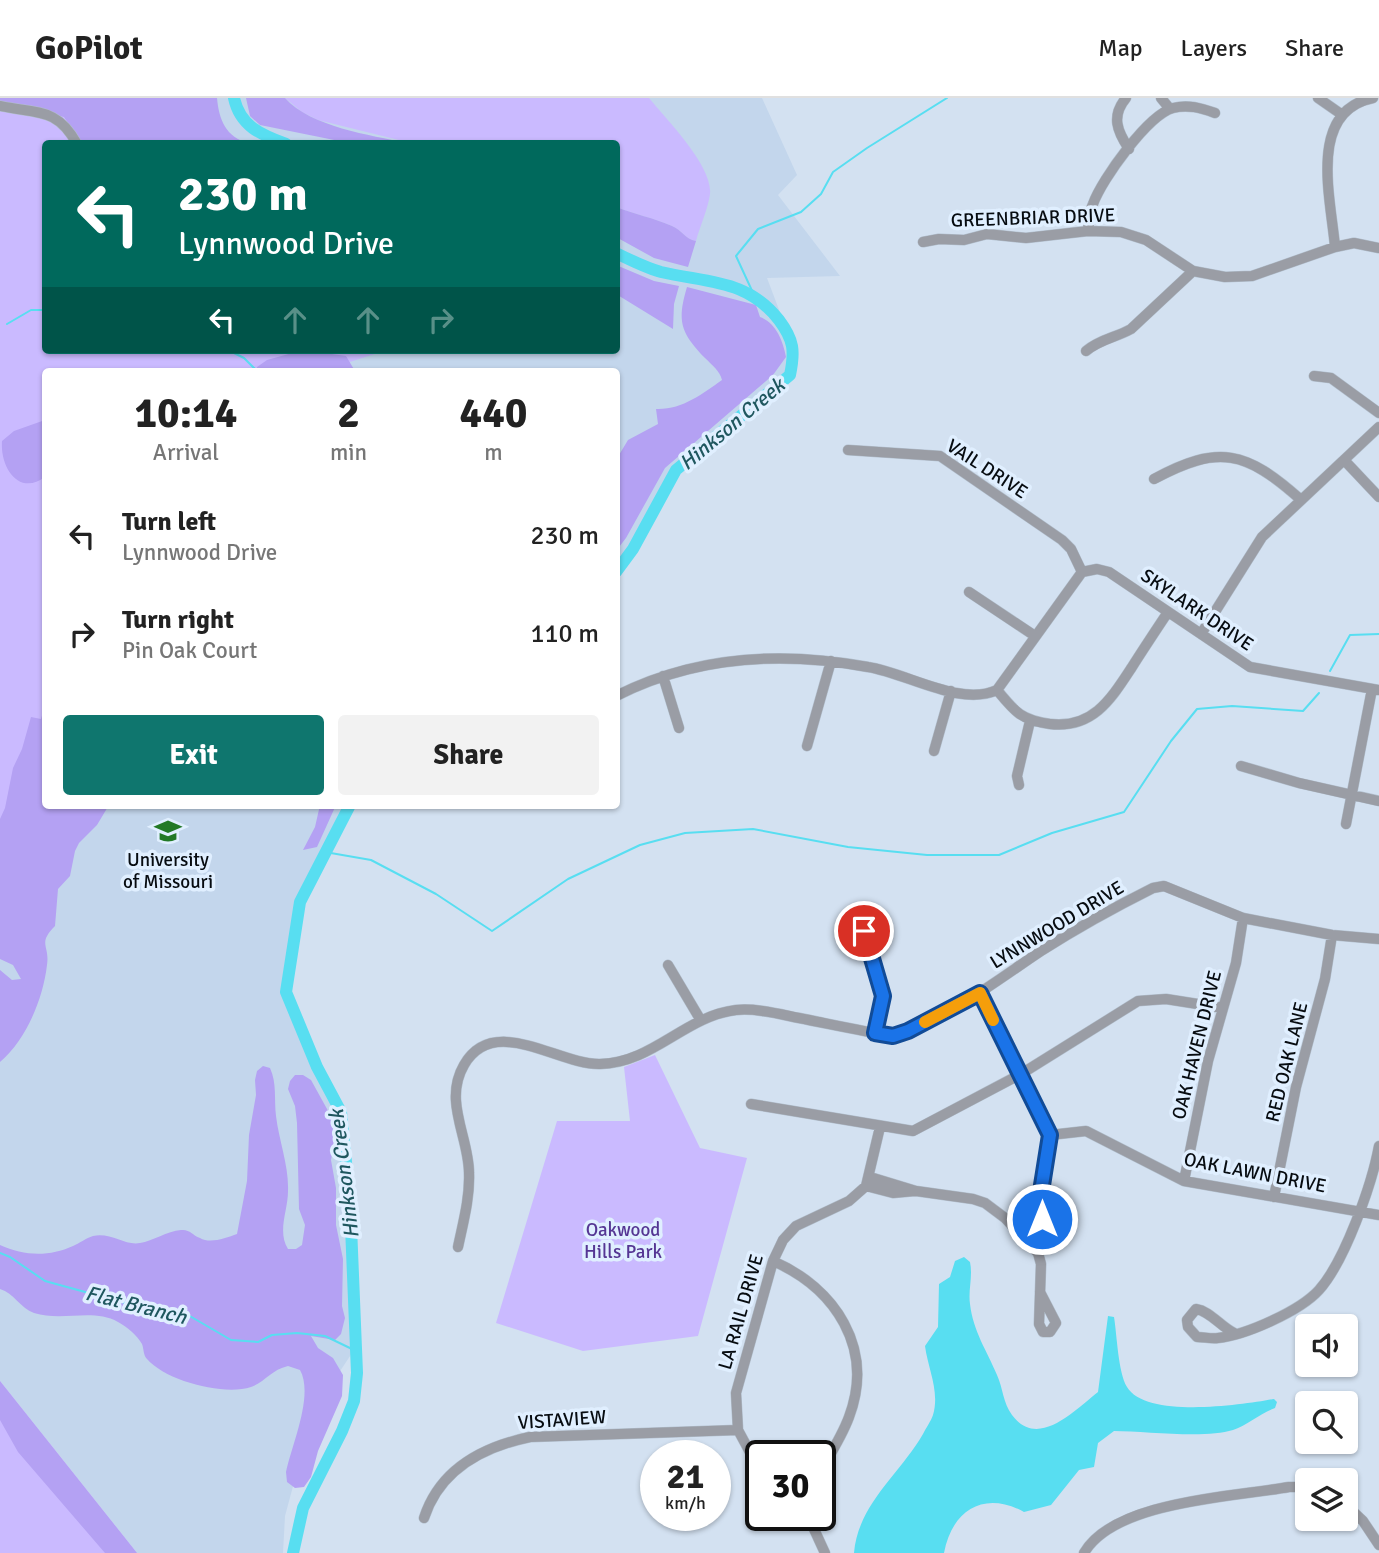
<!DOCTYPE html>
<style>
:root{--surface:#fff;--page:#f2f2f2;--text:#222;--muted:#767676;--line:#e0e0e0;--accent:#0f766e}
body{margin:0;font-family:Signika,sans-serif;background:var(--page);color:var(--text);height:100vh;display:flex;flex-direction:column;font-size:26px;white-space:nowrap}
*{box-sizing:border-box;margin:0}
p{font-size:23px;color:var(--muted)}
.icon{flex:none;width:38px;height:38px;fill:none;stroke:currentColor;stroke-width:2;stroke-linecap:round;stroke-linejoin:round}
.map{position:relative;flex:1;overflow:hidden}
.drawer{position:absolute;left:42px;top:270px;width:578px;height:441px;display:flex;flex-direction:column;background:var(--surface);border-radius:7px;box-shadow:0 2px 5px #0004}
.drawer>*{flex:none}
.top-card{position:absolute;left:42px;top:42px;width:578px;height:214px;border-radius:7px;box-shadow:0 2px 5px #0004;background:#00695c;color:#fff;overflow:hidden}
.controls{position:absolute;left:1295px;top:1216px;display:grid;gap:14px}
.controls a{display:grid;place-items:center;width:63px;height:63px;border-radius:7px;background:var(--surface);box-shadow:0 2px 5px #0004;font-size:35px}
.speed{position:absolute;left:640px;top:1342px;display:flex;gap:14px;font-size:35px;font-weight:700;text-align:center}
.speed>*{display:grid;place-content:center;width:91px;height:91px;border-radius:50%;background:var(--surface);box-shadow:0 2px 5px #0004;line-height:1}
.speed small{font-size:18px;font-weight:400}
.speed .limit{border:4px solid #111;border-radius:10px;background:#fff;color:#111}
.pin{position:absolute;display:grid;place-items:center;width:60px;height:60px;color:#fff;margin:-30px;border:4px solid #fff;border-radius:50%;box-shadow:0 2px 7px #0007}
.me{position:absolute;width:77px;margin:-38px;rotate:0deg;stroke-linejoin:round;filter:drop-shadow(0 0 5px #0008)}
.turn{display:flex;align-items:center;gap:24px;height:147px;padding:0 21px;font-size:32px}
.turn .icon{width:91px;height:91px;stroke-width:2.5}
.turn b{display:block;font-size:49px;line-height:60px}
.lanes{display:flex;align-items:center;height:66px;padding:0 21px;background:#0003;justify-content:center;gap:35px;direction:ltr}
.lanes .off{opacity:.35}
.eta{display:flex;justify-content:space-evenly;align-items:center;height:119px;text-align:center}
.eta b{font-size:42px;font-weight:700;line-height:49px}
.cta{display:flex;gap:14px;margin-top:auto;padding:14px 21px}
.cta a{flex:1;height:80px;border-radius:7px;background:var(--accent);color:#fff;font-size:28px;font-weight:700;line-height:80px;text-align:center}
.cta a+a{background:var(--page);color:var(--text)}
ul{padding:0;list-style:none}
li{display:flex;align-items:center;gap:21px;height:98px;padding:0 21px}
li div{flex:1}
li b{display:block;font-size:26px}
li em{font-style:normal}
header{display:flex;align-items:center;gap:42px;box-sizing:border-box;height:98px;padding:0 35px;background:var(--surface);border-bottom:2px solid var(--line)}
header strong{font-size:33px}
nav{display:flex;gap:38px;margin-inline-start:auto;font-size:24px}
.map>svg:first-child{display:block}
</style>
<header>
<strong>GoPilot</strong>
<nav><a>Map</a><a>Layers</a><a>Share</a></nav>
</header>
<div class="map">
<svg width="1379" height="1455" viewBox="0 0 1379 1455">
<rect width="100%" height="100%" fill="#d3e1f1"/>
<path fill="#c3d6ec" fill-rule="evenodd" d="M 0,0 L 762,0 L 797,77 L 778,97 L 840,178 L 767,180 L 795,254 L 790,277 L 676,372 L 633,451 L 616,474 L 616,273 L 46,273 L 46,707 L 350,707 L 300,804 L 286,894 L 341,1014 L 350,1104 L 354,1252 L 313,1314 L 285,1418 L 283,1455 L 137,1455 L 0,1283 ZM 46,46 L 616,46 L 616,252 L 46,252 Z"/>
<path fill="#cabaff" d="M 0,0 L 177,45 L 46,46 L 46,252 L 387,252 L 322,273 L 46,273 L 45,670 L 0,783 Z
M 285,0 L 649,0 C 666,21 713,68 710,96 C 708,111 700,128 696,143 C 685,141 682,132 672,128 C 654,120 634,116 616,109 L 616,46 L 411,45 L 318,22 L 302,14 Z
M 655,957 L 700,1050 L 747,1060 L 698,1238 L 583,1253 L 496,1225 L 557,1023 L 630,1023 L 624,969 Z
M 0,1283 L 137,1455 L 0,1455 Z"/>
<path fill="#b4a1f3" d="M 0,0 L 217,0 C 219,22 226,39 248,45 L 81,45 L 64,19 L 0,5 Z
M 246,0 L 285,0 C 311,29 370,37 407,45 L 349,45 L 260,27 L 250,18 Z
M 616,109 C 634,116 654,120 672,128 C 682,132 685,141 696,143 L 688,169 L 654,160 L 616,139 Z
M 616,167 L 654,183 L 679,188 L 674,206 L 673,231 L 616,196 Z
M 687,189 L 756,207 L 760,219 C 776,225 783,243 786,259 L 773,277 L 665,370 L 626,440 L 616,453 L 616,362 L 628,342 L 658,326 L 656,311 C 682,312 702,296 722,282 C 720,273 712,267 705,260 C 680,234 677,223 687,189 Z
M 303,252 L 346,258 L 355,273 L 257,272 L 257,269 L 267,262 Z
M 45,322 L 45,379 C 20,398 0,371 2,343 L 14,333 Z
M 45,607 L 46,707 L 109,707 L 97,727 L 79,745 L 75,753 L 70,778 L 58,791 L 55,828 C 37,846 50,847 47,867 C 43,901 26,942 0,964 L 0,872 L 12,882 L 21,881 L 13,867 L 0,861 L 0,721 L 5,710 L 13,670 L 22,651 L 31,619 L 41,621 Z
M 320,707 L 336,707 L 317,749 L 303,752 L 315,729 Z
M 263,968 L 270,970 C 277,985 274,1001 276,1018 C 279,1043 289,1068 288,1093 C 288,1113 277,1133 288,1151 L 296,1151 L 302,1147 L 305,1127 L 299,1111 L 297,1025 L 295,1008 L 288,991 L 290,983 L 295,977 L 303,977 L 311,982 L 332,1020 L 335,1041 L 331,1062 L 336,1090 L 336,1127 L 343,1161 L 342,1208 L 345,1220 L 341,1236 L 335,1242 L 311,1238 L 318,1250 L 333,1260 L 343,1277 L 342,1298 L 318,1353 L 311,1379 L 304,1389 L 295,1390 L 287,1384 L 286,1374 C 292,1346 314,1297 300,1272 L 288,1268 C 271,1272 265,1284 251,1289 C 224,1298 166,1283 147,1261 C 143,1257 144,1251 142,1246 C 137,1237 127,1229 118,1224 C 93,1210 62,1224 34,1215 C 20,1210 14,1195 0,1191 L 0,1147 C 24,1158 49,1159 73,1148 C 80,1145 86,1140 93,1138 C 111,1134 125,1148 140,1145 C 153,1143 167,1133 181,1132 C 190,1131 192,1137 200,1140 C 210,1146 226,1140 237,1136 L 247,1083 L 249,1037 L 256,997 L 255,982 L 257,973 Z
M 0,1283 L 137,1455 L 105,1455 L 18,1354 L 0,1322 Z"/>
<path fill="#58def1" d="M 964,1159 L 970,1164 C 973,1179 968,1192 970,1206 C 973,1233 987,1253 997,1277 C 1003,1290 1003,1305 1012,1317 C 1038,1352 1075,1312 1098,1294 L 1108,1218 L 1114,1219 C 1117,1237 1118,1274 1127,1289 C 1146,1321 1242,1307 1274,1301 L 1277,1304 L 1275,1310 C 1261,1315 1246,1328 1233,1332 C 1205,1341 1145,1333 1114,1333 L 1098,1345 L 1094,1369 L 1079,1372 L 1051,1407 L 1024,1414 C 984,1392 952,1412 944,1455 L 854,1455 C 858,1406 900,1376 923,1336 C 926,1330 931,1323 933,1317 C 940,1293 928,1271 925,1248 L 938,1229 L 939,1186 L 950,1179 L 955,1163 Z"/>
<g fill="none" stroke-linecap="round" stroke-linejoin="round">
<path stroke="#58def1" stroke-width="2" d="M 754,197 L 736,158 L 758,131 L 801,114 L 821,96 L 833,74 L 867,50 L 947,0
M 7,226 L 31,212 L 46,212
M 228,252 L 244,260 L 257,273
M 1330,573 L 1350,537 L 1379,536
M 325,754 L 371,762 L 436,796 L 492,833 L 568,781 L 640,747 L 685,735 L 753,731 L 848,749 L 927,757 L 999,757 L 1052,735 L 1124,714 L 1171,643 L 1197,611 L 1232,608 L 1303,613 L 1319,595
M 0,1155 L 10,1159 L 45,1183 L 151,1212 L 188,1217 L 231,1242 L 258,1244 L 272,1237 L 297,1235 L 325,1238 L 354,1252"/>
<path stroke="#58def1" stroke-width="12" d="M 234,0 C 240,28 261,37 286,46
M 616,155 C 630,162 646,170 661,174 C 708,185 747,181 779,222 C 794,242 795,253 790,277 L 676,372 L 633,451 L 616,474
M 293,1455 L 303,1410 L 342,1333 L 354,1303 L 357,1275 L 350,1104 L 341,1014 L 317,969 L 286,894 L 300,804 L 350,707"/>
<g stroke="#b2bfcd" stroke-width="11">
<path id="minor" d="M 1126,0 C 1111,18 1117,33 1129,51
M 1161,0 L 1170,11
M 1318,0 L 1341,16
M 0,8 C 37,16 57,9 77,46
M 1088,133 C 1089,124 1089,114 1093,106 C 1102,81 1148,17 1173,10 C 1188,6 1201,10 1215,15
M 923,144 L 939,141 L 964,142 L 987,136 L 1026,140 L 1088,133 L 1121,134 L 1146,142 L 1193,173 L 1225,179 L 1252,178 L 1335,149 L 1354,145 L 1379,150
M 1335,149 C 1331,101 1307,13 1373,0
M 1086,253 C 1100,241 1115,240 1131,231 L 1193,173
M 1314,278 L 1331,280 L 1379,315
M 848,352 L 940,358 L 1062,442 L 1071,451 L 1082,474
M 1345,363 L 1379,399
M 1154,381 C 1219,346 1246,353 1300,401
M 1082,474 L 1097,471 L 1109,474 L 1250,569 L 1379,592
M 969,494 L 1035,538
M 1201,536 L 1262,439 L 1379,329
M 663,578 L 679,630
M 997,592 C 1015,614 1021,622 1050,626 C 1093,631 1111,601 1132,569 C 1144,550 1156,532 1168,514
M 616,598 C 695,558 782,553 868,569 C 907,575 960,609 997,592 L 1082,474
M 807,648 L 831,563
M 934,653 L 951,593
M 1241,668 L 1299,685 L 1379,703
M 1019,687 L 1017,678 L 1030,623
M 1346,726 L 1372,591
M 865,833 L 883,898 L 875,935
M 668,867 L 700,921
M 980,895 L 1050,1037 L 1039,1106 L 1042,1121
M 751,1006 L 913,1033 L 1021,976 L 1138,903 L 1166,901 L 1223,910
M 1050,1037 L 1086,1033 L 1184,1083 L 1379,1117
M 870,1079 L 916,1093 L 973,1101 L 985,1105 L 1005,1120 L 1038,1155 L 1041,1166 L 1039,1226 L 1043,1234 L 1050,1234 L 1056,1225 L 1040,1194
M 1184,1083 L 1208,963 L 1236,865 L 1243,820
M 866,1088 L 893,1095 L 915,1093
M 1274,1099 L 1296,989 L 1325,881 L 1332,837
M 458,1149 C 463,1125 470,1100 469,1075 C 469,1039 443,1003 464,967 C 494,915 558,967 600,966 C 653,965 685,918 736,912 C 756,910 779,916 799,920 C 830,926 861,933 893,938 C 945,923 996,883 1041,853 C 1077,830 1115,809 1153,790 L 1164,788 L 1243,820 L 1332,837 L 1379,841
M 773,1163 C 835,1190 875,1250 849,1319 C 842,1338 831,1355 821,1372
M 1234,1235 C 1220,1228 1210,1213 1196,1211 L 1187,1222 L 1188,1229 L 1197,1239 C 1204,1239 1211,1241 1218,1240 C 1246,1237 1300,1213 1319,1192 C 1345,1163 1372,1086 1379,1048
M 761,1367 L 752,1358 L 738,1332 L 736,1295 L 773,1163 L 783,1142 L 796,1128 L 849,1103 L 866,1088 L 880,1029
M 1346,1407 L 1363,1423 L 1379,1447
M 808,1418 L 825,1455
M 424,1420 C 440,1371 482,1349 530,1339 L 738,1332
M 1084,1455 C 1114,1403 1233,1399 1289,1389 L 1307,1389"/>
</g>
<use href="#minor" stroke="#9a9da5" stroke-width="10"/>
</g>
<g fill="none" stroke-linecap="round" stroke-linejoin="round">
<g stroke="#114b97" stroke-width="18">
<path id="route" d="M 864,833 L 883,898 L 875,935 L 893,938 L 908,933 L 980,895 L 1050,1037 L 1039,1106 L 1042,1121"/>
</g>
<use href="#route" stroke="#1a73e8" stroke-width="12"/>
<path stroke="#f59e0b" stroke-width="12" d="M 925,924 L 980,895 L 993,922"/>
</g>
<defs>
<g id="university-bare" transform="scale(2.1)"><path d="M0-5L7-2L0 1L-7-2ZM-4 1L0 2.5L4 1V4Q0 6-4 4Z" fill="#227926" stroke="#e0efff" stroke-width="2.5" paint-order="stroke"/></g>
</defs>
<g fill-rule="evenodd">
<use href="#university-bare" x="168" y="733"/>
</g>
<g text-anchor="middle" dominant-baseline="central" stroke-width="7" stroke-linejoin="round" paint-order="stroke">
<g font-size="19" fill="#070c11" stroke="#e0efff">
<text transform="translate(1033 120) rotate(-2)">GREENBRIAR DRIVE</text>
<text transform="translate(987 371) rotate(33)">VAIL DRIVE</text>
<text transform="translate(1197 512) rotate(34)">SKYLARK DRIVE</text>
<text transform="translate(1057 827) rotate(-31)">LYNNWOOD DRIVE</text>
<text transform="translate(1197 947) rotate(-76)">OAK HAVEN DRIVE</text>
<text transform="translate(1287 964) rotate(-76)">RED OAK LANE</text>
<text transform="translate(1255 1075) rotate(11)">OAK LAWN DRIVE</text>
<text transform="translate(741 1214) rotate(-74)">LA RAIL DRIVE</text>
<text transform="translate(562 1322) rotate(-4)">VISTAVIEW</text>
</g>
<g font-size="19" fill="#070c11" stroke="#e0efff">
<text x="168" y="762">University<tspan x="168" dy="22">of Missouri</tspan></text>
</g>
<g font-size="19" fill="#553694" stroke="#e0efff">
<text x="623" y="1132">Oakwood<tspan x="623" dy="22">Hills Park</tspan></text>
</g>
<g font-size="21" font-style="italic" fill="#1f575f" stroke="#e0efff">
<text transform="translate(732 326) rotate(-40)">Hinkson Creek</text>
<text transform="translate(344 1076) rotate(-97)">Hinkson Creek</text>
<text transform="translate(136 1207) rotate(14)">Flat Branch</text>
</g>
</g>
</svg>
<div class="controls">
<a><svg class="icon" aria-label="sound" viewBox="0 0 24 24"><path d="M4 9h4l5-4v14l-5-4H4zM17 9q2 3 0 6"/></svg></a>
<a><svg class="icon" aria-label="search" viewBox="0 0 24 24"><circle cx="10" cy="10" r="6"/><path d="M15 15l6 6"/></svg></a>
<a><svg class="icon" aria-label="layers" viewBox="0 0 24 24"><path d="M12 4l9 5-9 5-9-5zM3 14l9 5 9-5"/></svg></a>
</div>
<div class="speed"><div>21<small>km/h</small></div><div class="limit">30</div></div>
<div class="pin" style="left:864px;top:833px;background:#d93025"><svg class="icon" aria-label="arrive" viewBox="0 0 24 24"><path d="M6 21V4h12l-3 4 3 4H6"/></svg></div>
<svg class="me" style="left:1042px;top:1121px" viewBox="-20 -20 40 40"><circle r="17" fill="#1a73e8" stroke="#fff" stroke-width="3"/><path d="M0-11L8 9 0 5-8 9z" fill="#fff"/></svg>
<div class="top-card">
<div class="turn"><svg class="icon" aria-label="left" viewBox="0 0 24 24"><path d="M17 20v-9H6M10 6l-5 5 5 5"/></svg><div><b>230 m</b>Lynnwood Drive</div></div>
<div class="lanes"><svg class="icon" aria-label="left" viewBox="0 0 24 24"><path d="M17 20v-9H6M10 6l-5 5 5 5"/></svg><svg class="icon off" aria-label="ahead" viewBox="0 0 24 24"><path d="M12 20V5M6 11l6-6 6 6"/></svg><svg class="icon off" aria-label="ahead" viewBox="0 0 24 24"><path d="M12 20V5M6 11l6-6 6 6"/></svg><svg class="icon off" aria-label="right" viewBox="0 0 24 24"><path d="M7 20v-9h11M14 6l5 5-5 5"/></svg></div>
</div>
<section class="drawer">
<div class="eta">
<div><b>10:14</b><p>Arrival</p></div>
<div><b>2</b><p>min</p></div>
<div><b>440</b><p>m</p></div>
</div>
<ul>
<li><svg class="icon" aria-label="left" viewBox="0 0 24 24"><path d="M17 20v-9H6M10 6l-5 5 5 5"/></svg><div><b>Turn left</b><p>Lynnwood Drive</p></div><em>230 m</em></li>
<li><svg class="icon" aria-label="right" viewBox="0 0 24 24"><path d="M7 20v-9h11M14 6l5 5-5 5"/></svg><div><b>Turn right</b><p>Pin Oak Court</p></div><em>110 m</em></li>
</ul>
<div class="cta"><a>Exit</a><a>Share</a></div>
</section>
</div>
